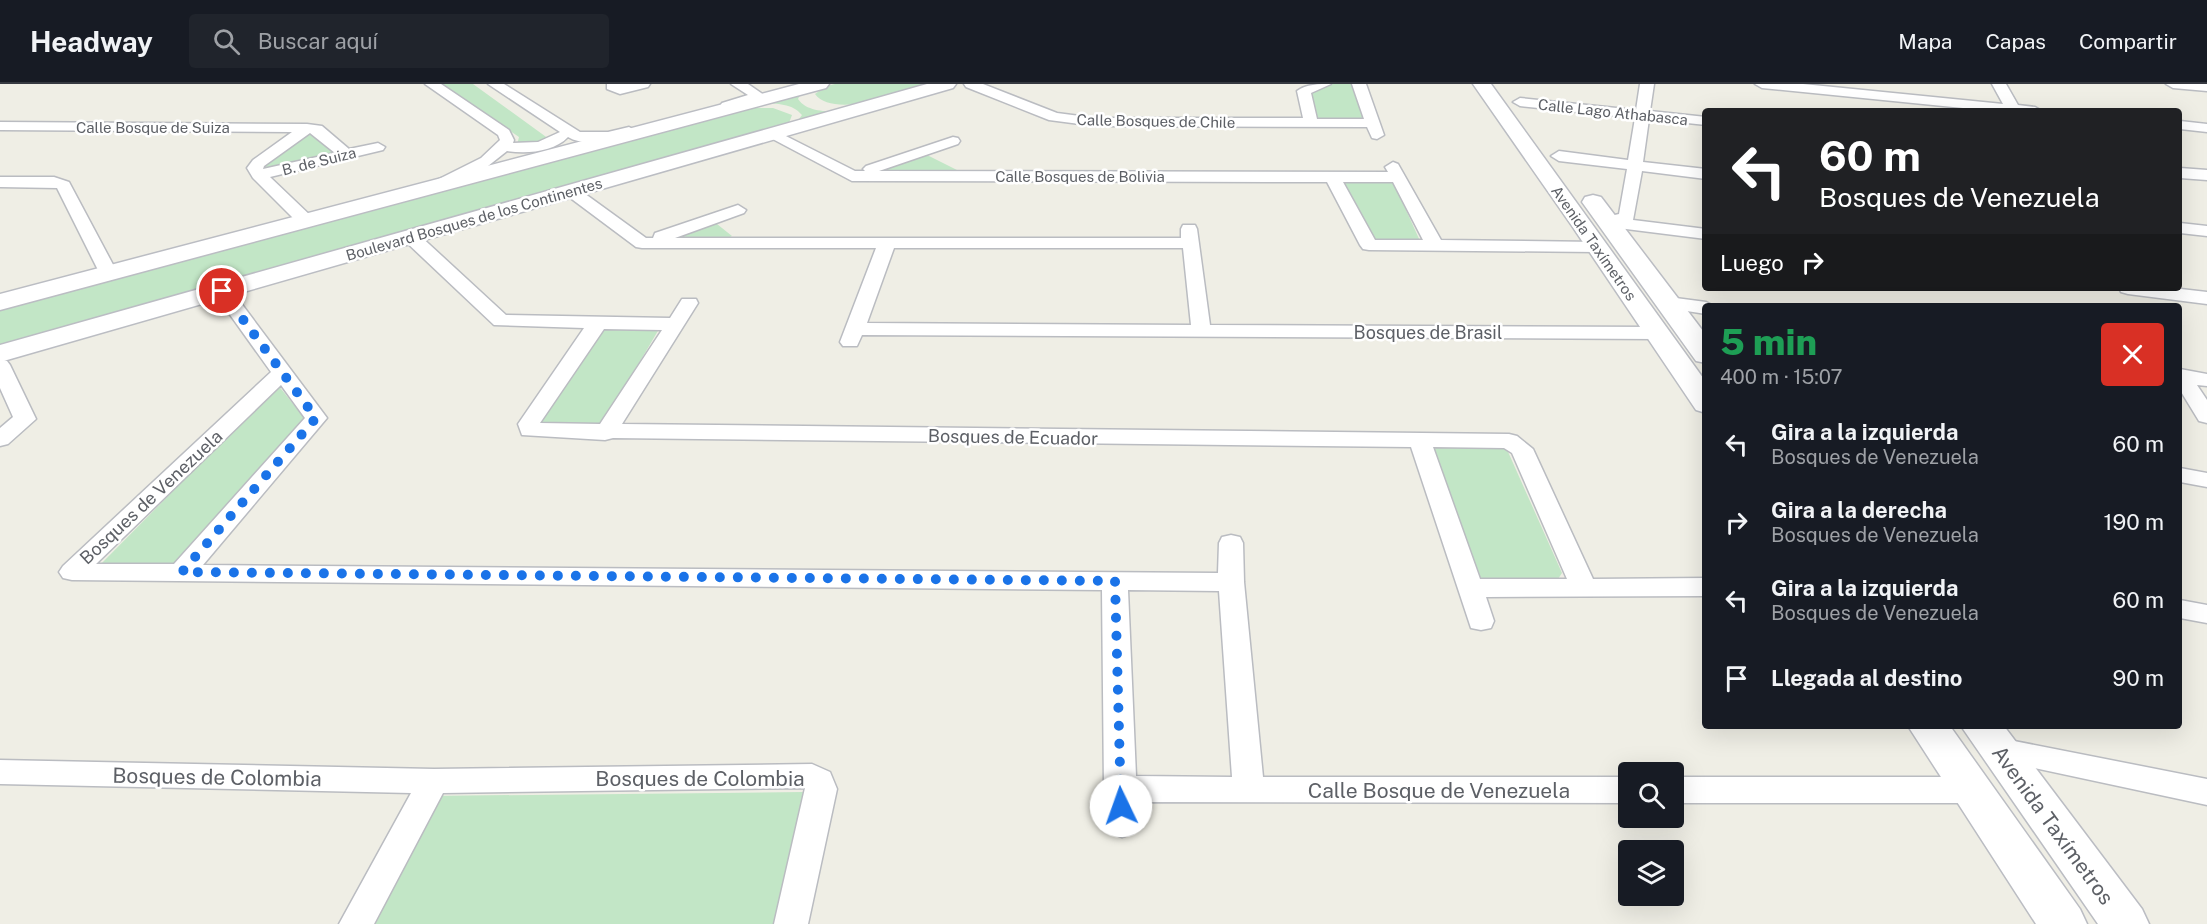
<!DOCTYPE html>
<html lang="es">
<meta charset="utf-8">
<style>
:root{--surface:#171b24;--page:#20242c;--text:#f1f3f6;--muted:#9ea1a6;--line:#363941}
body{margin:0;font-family:"Public Sans",sans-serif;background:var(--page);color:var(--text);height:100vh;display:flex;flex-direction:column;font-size:22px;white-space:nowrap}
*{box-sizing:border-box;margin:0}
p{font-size:20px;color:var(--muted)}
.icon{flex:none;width:33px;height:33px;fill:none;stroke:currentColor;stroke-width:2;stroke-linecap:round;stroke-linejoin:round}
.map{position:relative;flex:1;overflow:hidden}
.sheet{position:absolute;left:1702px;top:219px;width:480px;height:426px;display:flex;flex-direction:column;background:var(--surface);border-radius:6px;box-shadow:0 6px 24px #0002}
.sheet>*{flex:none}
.hud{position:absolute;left:1702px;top:24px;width:480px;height:183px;border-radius:6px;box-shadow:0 6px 24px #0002;background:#202124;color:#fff;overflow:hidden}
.tools{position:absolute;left:1618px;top:678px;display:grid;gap:12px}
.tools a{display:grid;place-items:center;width:66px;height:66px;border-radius:6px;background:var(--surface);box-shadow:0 6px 24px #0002;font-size:30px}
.pin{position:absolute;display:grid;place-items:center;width:51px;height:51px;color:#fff;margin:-26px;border:3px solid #fff;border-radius:50%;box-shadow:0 2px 6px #0007}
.me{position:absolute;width:66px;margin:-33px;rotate:357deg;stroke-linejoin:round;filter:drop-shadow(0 0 4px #0008)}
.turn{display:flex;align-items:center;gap:21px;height:126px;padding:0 18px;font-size:27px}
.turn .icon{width:78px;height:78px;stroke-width:2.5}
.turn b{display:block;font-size:42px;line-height:51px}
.then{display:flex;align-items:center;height:57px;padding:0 18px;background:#0003;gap:12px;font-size:22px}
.round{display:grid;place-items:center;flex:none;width:63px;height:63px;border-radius:6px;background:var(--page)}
.overview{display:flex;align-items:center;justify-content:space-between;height:102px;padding:0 18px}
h1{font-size:36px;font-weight:800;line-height:45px;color:#1e9e55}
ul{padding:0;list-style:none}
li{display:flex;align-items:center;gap:18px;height:78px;padding:0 18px}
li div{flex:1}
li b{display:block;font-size:22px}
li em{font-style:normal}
header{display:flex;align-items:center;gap:36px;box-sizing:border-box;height:84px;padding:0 30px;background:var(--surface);border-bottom:2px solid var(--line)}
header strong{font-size:28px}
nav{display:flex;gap:33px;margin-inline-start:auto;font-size:21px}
.search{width:420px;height:54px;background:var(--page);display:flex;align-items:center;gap:15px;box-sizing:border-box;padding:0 21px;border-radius:6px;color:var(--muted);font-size:22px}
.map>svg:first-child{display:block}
</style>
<header>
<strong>Headway</strong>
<div class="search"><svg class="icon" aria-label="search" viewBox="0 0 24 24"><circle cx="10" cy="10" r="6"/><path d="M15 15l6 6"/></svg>Buscar aquí</div>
<nav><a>Mapa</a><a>Capas</a><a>Compartir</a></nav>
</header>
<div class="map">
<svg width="2207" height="840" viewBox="0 0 2207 840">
<rect width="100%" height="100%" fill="#efeee5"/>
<path fill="#c2e6c6" d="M 442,0 L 473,0 L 549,55 L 546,58 L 517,61 L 519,53 Z
M 835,0 L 934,0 C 908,7 834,36 815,10 L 826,2 Z
M 1333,0 L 1354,0 L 1367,35 L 1317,36 L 1309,8 Z
M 801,9 L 798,15 C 806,27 823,27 836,28 L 796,39 L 802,31 C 792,19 777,20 763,19 Z
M 750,24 L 773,24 L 792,31 L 789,39 L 0,266 L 0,223 Z
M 317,49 L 339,69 L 266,86 L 262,80 L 306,51 Z
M 927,71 L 959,87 L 876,89 Z
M 1344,97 L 1393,97 L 1420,157 L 1371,156 Z
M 706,139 L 717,140 L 732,152 L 728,154 L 675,154 Z
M 605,244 L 659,245 L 605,337 L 587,345 L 539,344 L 539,338 Z
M 278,301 L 305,335 L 176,483 L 98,483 Z
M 1505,361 L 1562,489 L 1554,501 L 1482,501 L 1430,368 L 1439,362 Z
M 803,708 L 776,840 L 358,840 L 426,712 Z"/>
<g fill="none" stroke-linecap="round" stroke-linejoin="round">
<g stroke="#babcc1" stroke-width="3">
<path id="street" d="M 425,0 L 441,0 L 509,46 L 514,56 L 513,59 L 538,58 L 560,48 L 488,0 L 504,0 L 580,48 L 608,48 L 629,43 L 636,47 L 634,50 C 615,55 586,64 568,53 C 554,68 527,70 507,67 L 483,86 L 439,106 L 431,101 L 433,98 L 481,74 L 500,56 L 498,51 Z
M 607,0 L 650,0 L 648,3 L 620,10 L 607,5 Z
M 731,0 L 748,0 L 764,11 C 756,20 734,28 722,25 L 720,22 L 722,19 L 748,11 Z
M 964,0 L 983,0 L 1057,29 L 1095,34 L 1303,34 L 1297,7 C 1306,0 1319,0 1331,0 L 1311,9 L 1317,35 L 1364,35 L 1352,0 L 1366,0 L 1384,51 L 1377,55 L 1372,54 L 1367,43 L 1095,42 L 1049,36 L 966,3 Z
M 1640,0 L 1654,0 L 1650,27 L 1706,33 L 1706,41 L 1649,35 L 1643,78 L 1706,85 L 1706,95 L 1642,87 L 1633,136 L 1706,145 L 1706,155 L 1602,142 L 1600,138 L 1602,134 L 1619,130 L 1627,85 L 1559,77 L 1551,72 L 1559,67 L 1628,76 L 1635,34 L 1520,22 L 1513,18 L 1520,14 L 1636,26 Z
M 1755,0 L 1803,0 L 2003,20 L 1992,0 L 2006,0 L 2018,21 L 2035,23 L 2042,27 L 1993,27 L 1762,4 Z
M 2166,0 L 2207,0 L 2207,7 L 2173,4 Z
M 2180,37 L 2207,40 L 2207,48 L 2180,45 Z
M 0,38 L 307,40 L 322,42 L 349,65 L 378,59 L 385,63 L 383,66 L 270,93 L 313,134 L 315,138 L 307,143 L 301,142 L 253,94 L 247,84 L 253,76 L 292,48 L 0,46 ZM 310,49 L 335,69 L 263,85 L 264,82 Z
M 772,45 L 855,87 L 865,87 L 863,85 L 866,82 L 953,53 L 958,54 L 960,57 L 958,60 L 879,87 L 1388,88 L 1385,83 L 1393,78 L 1398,80 L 1441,156 L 1597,158 L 1603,159 L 1606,163 L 1603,167 L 1597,168 L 1369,166 L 1363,165 L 1360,161 L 1327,98 L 852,97 L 767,52 L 765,49 ZM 1343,98 L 1393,98 L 1423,156 L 1375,156 Z
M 2180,84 L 2207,86 L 2207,96 L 2180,94 Z
M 0,93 L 54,93 L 69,98 L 118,190 L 115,194 L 103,194 L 100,190 L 57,104 L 0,103 Z
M 571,102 L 577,104 L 646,154 L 653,154 L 655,149 L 738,121 L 746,126 L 744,129 L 675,154 L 1181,154 L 1181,145 L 1183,141 L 1195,141 L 1197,145 L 1210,241 L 1656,243 L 1663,245 L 1666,249 L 1663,253 L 1656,255 L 862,251 L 857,262 L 843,262 L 840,258 L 876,164 L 642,164 L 636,163 L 565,110 L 563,107 L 565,104 ZM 894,164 L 1183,164 L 1191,241 L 867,239 Z
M 2180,139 L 2207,142 L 2207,152 L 2180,149 Z
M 411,148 L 417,149 L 506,231 L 670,234 L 682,215 L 696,215 L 698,219 L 622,340 L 1509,350 L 1517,352 L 1533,365 L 1593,495 L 1706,494 L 1706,512 L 1486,513 L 1494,537 L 1491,544 L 1481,546 L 1471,544 L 1411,363 L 613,354 L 605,356 L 522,351 L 518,340 L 584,244 L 494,241 L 405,157 L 402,153 L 405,149 ZM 604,245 L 662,246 L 600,340 L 540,339 ZM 1433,363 L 1504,364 L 1512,369 L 1567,495 L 1480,495 Z
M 222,201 L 229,203 L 327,334 L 203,481 L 1218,489 L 1219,459 L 1222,453 L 1231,451 L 1240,453 L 1243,459 L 1244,498 L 1263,693 L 1629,693 L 1629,719 L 1137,718 L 1138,740 L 1133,749 L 1122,753 L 1111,749 L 1106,740 L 1104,705 L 1102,506 L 72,496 L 63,494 L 59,488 L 63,482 L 271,288 L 213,207 L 215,203 ZM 281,301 L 305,334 L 174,480 L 96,480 ZM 1128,506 L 1219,507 L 1232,693 L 1136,692 Z
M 2119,204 L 2172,204 L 2207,208 L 2207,220 L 2128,210 L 2121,208 Z
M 1668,213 L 1706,218 L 1714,222 L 1706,222 L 1706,230 L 1661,223 L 1659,219 L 1661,215 Z
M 0,275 L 7,277 L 10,281 L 36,335 L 8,360 L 0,362 L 0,344 L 13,333 L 0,304 Z
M 2180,285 L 2207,290 L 2207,302 L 2197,301 L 2207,316 L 2207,339 L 2199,337 L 2180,306 Z
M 2180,384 L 2207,389 L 2207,403 L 2180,398 Z
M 2180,516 L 2207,521 L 2207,539 L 2180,534 Z
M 1999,654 L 2207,695 L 2207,721 L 1988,674 L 1984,666 L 1988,658 Z
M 0,676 L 434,685 L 812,680 L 830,688 L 837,705 L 808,840 L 774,840 L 805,704 L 443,709 L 374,840 L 339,840 L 411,709 L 0,700 Z
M 1674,693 L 1973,693 L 1984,697 L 1989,706 L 1984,715 L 1973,719 L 1674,719 Z"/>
</g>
<g stroke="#bbbdc3" stroke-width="3">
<path id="secondary" d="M 799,0 L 829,0 L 826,4 L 0,226 L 0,210 Z
M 927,0 L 956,0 L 953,4 L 0,278 L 0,261 Z
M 1473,0 L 1491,0 L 1706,298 L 1706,329 L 1696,326 L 1572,142 Z
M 1593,111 L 1601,113 L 1706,251 L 1706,279 L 1696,277 L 1582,118 L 1585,113 Z
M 1908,642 L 1950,642 L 2080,825 L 2087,840 L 2036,840 Z
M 1961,642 L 2004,642 L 2142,825 L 2149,840 L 2098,840 Z"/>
</g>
<use href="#street" fill="#fff" fill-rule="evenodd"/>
<use href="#secondary" fill="#fff" fill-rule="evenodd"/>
</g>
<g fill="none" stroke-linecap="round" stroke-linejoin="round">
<path stroke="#1a73e8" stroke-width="10" stroke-dasharray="0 18" d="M 222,207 L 316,334 L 182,488 L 1115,497 L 1121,722"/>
</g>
<g text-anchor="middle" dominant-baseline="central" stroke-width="5" stroke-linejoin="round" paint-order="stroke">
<g font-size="15" fill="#5d6066" stroke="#fff">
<text transform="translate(1613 28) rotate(6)">Calle Lago Athabasca</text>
<text transform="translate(1156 37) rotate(1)">Calle Bosques de Chile</text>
<text x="153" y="43">Calle Bosque de Suiza</text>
<text transform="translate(319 77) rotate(-14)">B. de Suiza</text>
<text x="1080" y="92">Calle Bosques de Bolivia</text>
<text transform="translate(474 135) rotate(-16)">Boulevard Bosques de los Continentes</text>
<text transform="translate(1594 159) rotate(55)">Avenida Taxímetros</text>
</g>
<g font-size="18" fill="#5d6066" stroke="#fff">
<text x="1428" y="248">Bosques de Brasil</text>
<text transform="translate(1013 353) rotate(1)">Bosques de Ecuador</text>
<text transform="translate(151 413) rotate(-43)">Bosques de Venezuela</text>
</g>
<g font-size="21" fill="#5d6066" stroke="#fff">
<text transform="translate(217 693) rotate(1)">Bosques de Colombia</text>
<text x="700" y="694">Bosques de Colombia</text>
<text x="1439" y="706">Calle Bosque de Venezuela</text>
<text transform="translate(2053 741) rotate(54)">Avenida Taxímetros</text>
</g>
</g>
</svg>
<div class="tools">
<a><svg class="icon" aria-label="search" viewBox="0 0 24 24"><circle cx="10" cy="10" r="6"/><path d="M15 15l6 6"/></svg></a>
<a><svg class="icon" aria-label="layers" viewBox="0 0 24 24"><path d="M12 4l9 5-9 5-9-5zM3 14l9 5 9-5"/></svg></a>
</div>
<div class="pin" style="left:222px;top:207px;background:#d93025"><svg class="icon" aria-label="arrive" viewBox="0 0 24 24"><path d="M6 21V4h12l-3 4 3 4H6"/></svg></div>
<svg class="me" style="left:1121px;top:722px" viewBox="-20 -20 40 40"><circle r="19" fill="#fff"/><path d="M0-13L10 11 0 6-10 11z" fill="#1a73e8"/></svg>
<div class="hud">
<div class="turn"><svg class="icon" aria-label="left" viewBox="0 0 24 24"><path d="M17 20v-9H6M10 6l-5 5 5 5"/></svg><div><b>60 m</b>Bosques de Venezuela</div></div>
<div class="then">Luego<svg class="icon" aria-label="right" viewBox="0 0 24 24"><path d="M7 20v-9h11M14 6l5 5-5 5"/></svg></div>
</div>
<section class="sheet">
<div class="overview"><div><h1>5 min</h1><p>400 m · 15:07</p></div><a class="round" style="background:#d93025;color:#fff"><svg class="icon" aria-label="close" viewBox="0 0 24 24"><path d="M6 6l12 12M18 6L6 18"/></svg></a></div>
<ul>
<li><svg class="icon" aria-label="left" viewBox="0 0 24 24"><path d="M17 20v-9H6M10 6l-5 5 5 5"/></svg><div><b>Gira a la izquierda</b><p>Bosques de Venezuela</p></div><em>60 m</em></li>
<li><svg class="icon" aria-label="right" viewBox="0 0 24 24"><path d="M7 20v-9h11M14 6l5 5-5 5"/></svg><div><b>Gira a la derecha</b><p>Bosques de Venezuela</p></div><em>190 m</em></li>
<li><svg class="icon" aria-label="left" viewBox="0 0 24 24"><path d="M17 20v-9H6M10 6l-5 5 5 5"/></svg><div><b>Gira a la izquierda</b><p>Bosques de Venezuela</p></div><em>60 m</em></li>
<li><svg class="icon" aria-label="arrive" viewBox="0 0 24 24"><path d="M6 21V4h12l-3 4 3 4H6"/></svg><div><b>Llegada al destino</b></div><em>90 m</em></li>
</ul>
</section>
</div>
